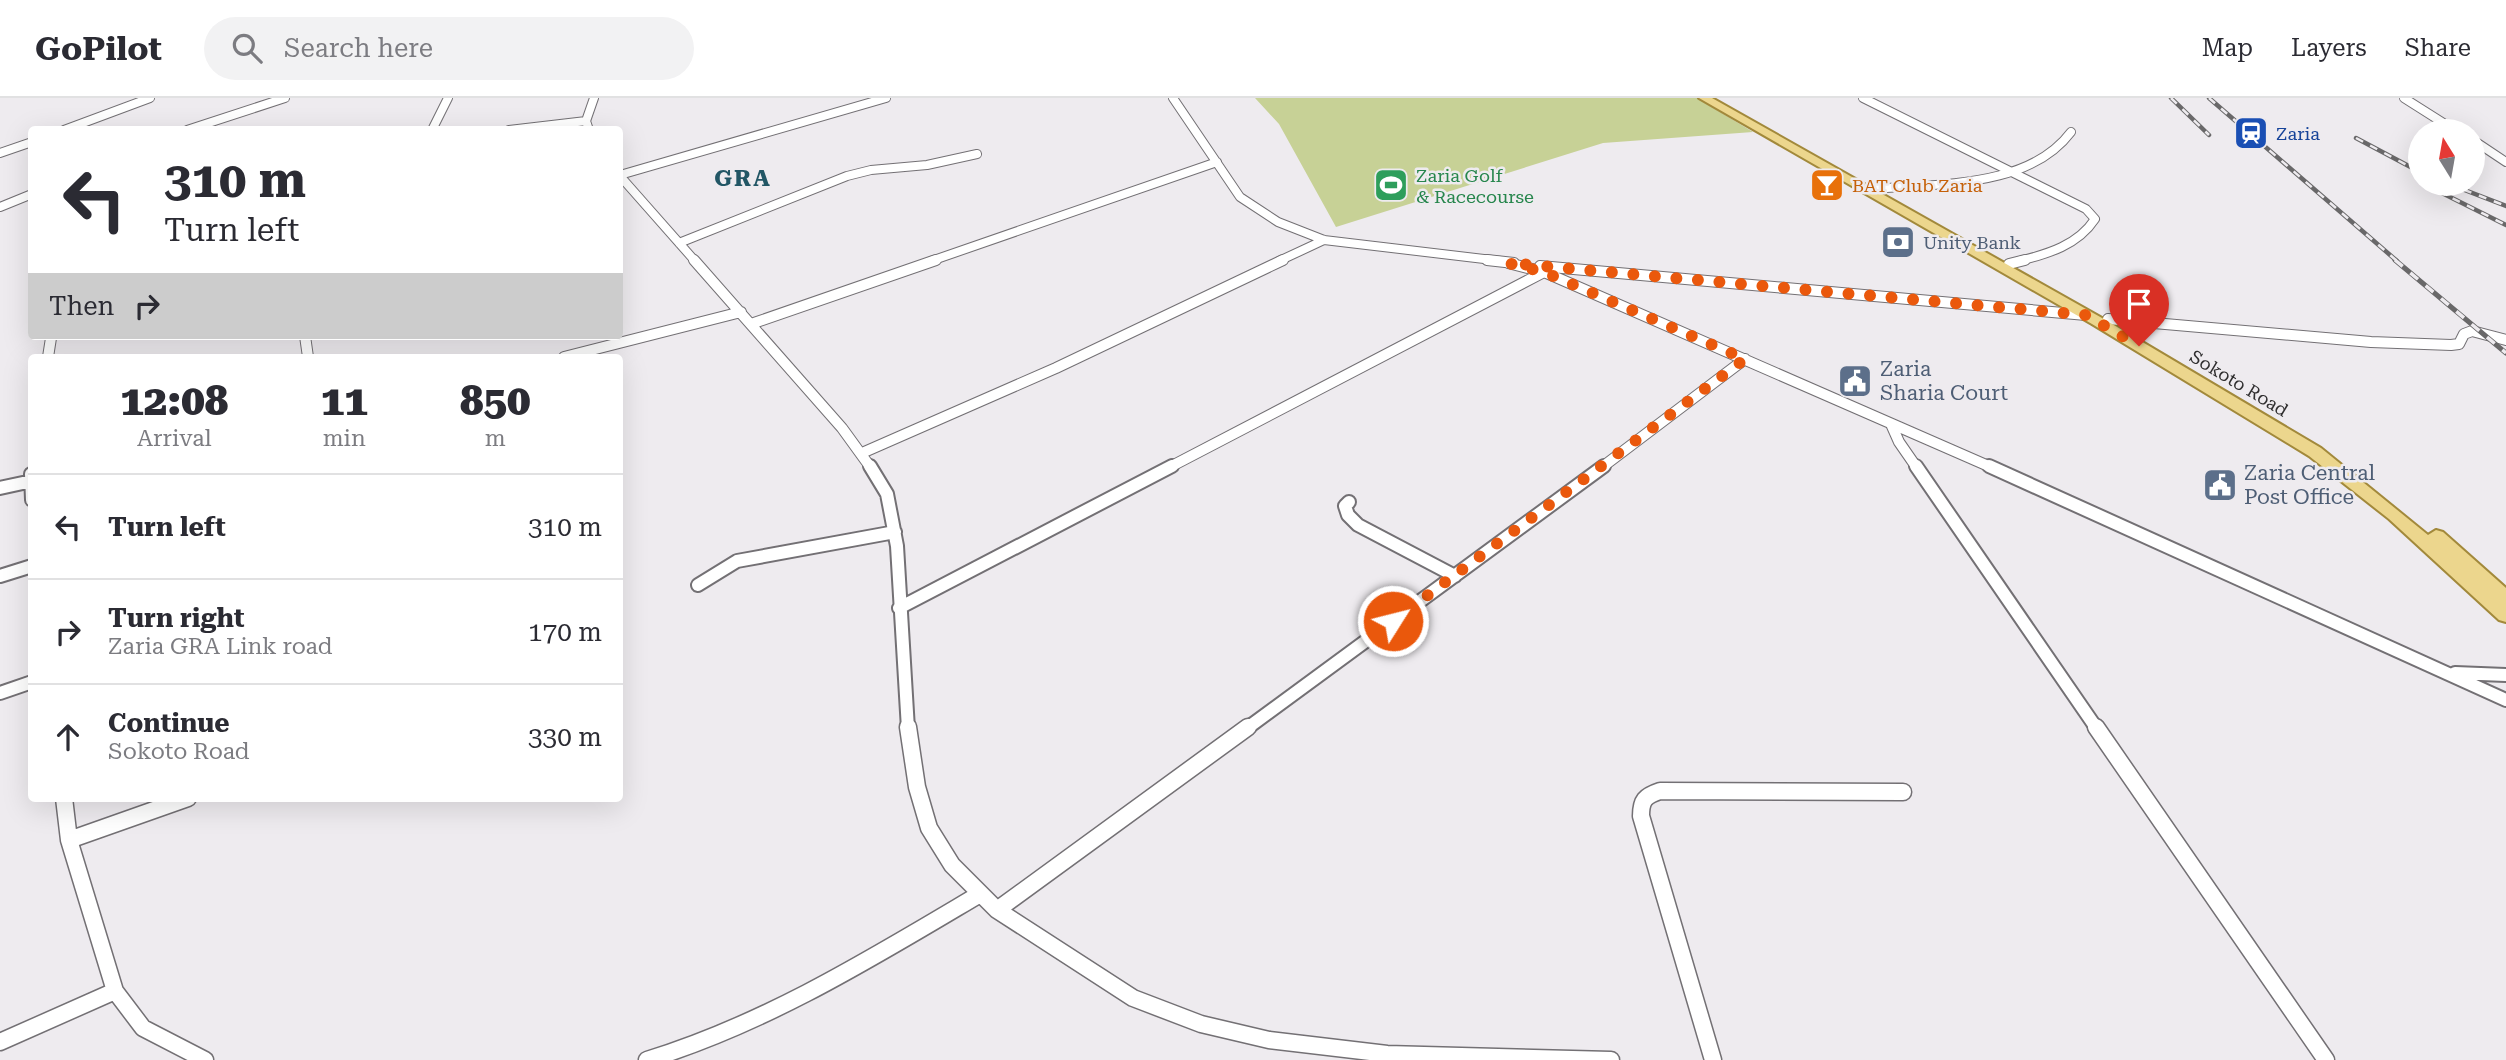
<!DOCTYPE html>
<style>
:root{--surface:#fff;--page:#f2f2f3;--text:#2b2b33;--muted:#7c7c81;--line:#e1e1e2}
body{margin:0;font-family:"Roboto Serif",serif;background:var(--page);color:var(--text);height:100vh;display:flex;flex-direction:column;font-size:26px;white-space:nowrap}
*{box-sizing:border-box;margin:0}
p{font-size:23px;color:var(--muted)}
.icon{flex:none;width:38px;height:38px;fill:none;stroke:currentColor;stroke-width:2;stroke-linecap:round;stroke-linejoin:round}
.map{position:relative;flex:1;overflow:hidden}
.panel{position:absolute;left:28px;top:256px;width:595px;height:448px;display:flex;flex-direction:column;background:var(--surface);border-radius:7px;box-shadow:0 7px 28px #0002}
.panel>*{flex:none}
.hud{position:absolute;left:28px;top:28px;width:595px;height:214px;border-radius:7px;box-shadow:0 7px 28px #0002;background:#fff;color:var(--text);overflow:hidden}
.needle{width:46px;rotate:349deg}
.fabs{position:absolute;left:2408px;top:21px;display:grid;gap:14px}
.fabs a{display:grid;place-items:center;width:77px;height:77px;border-radius:50%;background:var(--surface);box-shadow:0 7px 28px #0002;font-size:35px}
.pin{position:absolute;display:grid;place-items:center;width:60px;height:60px;color:#fff;margin:-72px -30px;border-radius:50% 50% 50% 0;rotate:-45deg;box-shadow:0 0 7px #0007}
.pin .icon{rotate:45deg}
.me{position:absolute;width:77px;margin:-38px;rotate:54deg;stroke-linejoin:round;filter:drop-shadow(0 0 5px #0008)}
.turn{display:flex;align-items:center;gap:24px;height:147px;padding:0 21px;font-size:32px}
.turn .icon{width:91px;height:91px;stroke-width:2.5}
.turn b{display:block;font-size:49px;line-height:60px}
.then{display:flex;align-items:center;height:66px;padding:0 21px;background:#0003;gap:14px;font-size:26px}
.eta{display:flex;justify-content:space-evenly;align-items:center;height:119px;text-align:center}
.eta b{font-size:42px;font-weight:800;line-height:49px}
ul{padding:0;list-style:none}
li{display:flex;align-items:center;gap:21px;height:105px;padding:0 21px;border-top:2px solid var(--line)}
li div{flex:1}
li b{display:block;font-size:26px}
li em{font-style:normal}
header{display:flex;align-items:center;gap:42px;box-sizing:border-box;height:98px;padding:0 35px;background:var(--surface);border-bottom:2px solid var(--line)}
header strong{font-size:33px}
nav{display:flex;gap:38px;margin-inline-start:auto;font-size:24px}
.search{width:490px;height:63px;background:var(--page);display:flex;align-items:center;gap:18px;box-sizing:border-box;padding:0 24px;border-radius:38px;color:var(--muted);font-size:26px}
.map>svg:first-child{display:block}
</style>
<header>
<strong>GoPilot</strong>
<div class="search"><svg class="icon" aria-label="search" viewBox="0 0 24 24"><circle cx="10" cy="10" r="6"/><path d="M15 15l6 6"/></svg>Search here</div>
<nav><a>Map</a><a>Layers</a><a>Share</a></nav>
</header>
<div class="map">
<svg width="2506" height="962" viewBox="0 0 2506 962">
<rect width="100%" height="100%" fill="#eeebef"/>
<path fill="#c7d196" d="M 1255,0 L 1697,0 L 1753,34 L 1603,45 L 1336,129 L 1279,26 Z"/>
<g fill="none" stroke-linecap="round" stroke-linejoin="round">
<g stroke="#737074" stroke-width="10">
<path id="minor-far3" d="M 1173,0 L 1240,99 L 1278,124 L 1324,142 L 1501,163
M 1863,0 L 2086,111 L 2095,121 C 2078,147 2048,156 2019,163
M 2404,0 L 2456,33
M 64,32 L 150,0
M 187,32 L 285,0
M 432,32 L 448,0
M 509,32 L 586,23
M 589,32 L 586,23 L 594,0
M 2473,42 L 2506,64
M 0,55 L 32,44
M 620,77 L 886,0
M 620,78 L 695,163
M 1877,91 C 1940,85 2029,90 2071,34
M 0,109 L 32,96
M 679,145 L 847,78 L 871,72 L 927,67 L 977,56
M 931,163 L 1217,64
M 1279,163 L 1324,142"/>
</g>
<g stroke="#737074" stroke-width="12">
<path id="minor-far2" d="M 694,162 L 842,330 L 871,370
M 1487,162 L 1514,165
M 1508,165 L 1544,174 L 1993,370
M 2009,166 L 2025,162
M 1540,168 L 2086,217
M 2108,221 L 2371,244 L 2451,247 L 2459,246 L 2464,236 L 2472,233 L 2506,242
M 751,226 L 936,162
M 305,238 L 308,259
M 48,259 L 51,240
M 564,259 L 741,214
M 1891,326 L 1899,344 L 1917,370
M 862,355 L 1056,270 L 1283,162
M 1168,370 L 1544,174
M 1601,370 L 1745,261"/>
</g>
<g stroke="#737074" stroke-width="16">
<path id="minor-far1" d="M 870,368 L 887,396 L 897,448 L 908,631
M 1916,368 L 2097,631
M 1989,368 L 2506,602
M 31,376 L 32,402
M 0,390 L 32,383
M 1349,404 L 1345,408 L 1348,417 L 1358,427 L 1455,478
M 0,478 L 32,468
M 698,487 L 737,463 L 895,434
M 899,510 L 1172,368
M 2455,575 L 2506,577
M 0,595 L 32,584
M 1246,631 L 1604,368"/>
</g>
<g stroke="#737074" stroke-width="19">
<path id="minor" d="M 908,629 L 917,689 L 929,730 L 952,767 L 997,812 L 1133,900 L 1201,926 L 1269,942 L 1387,956 L 1611,962
M 2096,629 L 2326,962
M 64,700 L 69,742 L 115,893 L 143,930 L 205,962
M 69,742 L 188,700
M 997,812 L 1248,629
M 0,944 L 115,893
M 647,962 C 767,925 872,860 980,796
M 1713,962 L 1641,718 C 1641,702 1645,698 1660,693 L 1903,694"/>
</g>
<g stroke="#a2893b" stroke-width="4">
<path id="primary" d="M 1699,0 L 1712,0 L 2102,220 L 2321,350 L 2428,437 L 2436,432 L 2443,434 L 2506,490 L 2506,524 L 2499,522 L 2389,421 L 2309,358 L 2092,226 Z"/>
</g>
<use href="#minor-far3" stroke="#fff" stroke-width="8"/>
<use href="#minor-far2" stroke="#fff" stroke-width="10"/>
<use href="#minor-far1" stroke="#fff" stroke-width="12"/>
<use href="#minor" stroke="#fff" stroke-width="16"/>
<use href="#primary" fill="#ecd68d" fill-rule="evenodd"/>
<g stroke="#696869" stroke-width="4.5">
<path id="rail-far1" d="M 2171,0 L 2209,37
M 2209,0 L 2397,163
M 2356,40 L 2420,74
M 2424,86 L 2506,127
M 2449,86 L 2506,108"/>
</g>
<g stroke="#696869" stroke-width="5">
<path id="rail" d="M 2395,162 L 2506,255"/>
</g>
<use href="#rail-far1" stroke="#eeebef" stroke-width="2.5" stroke-dasharray="8" stroke-linecap="butt"/>
<use href="#rail" stroke="#eeebef" stroke-width="3.5" stroke-dasharray="10" stroke-linecap="butt"/>
</g>
<g fill="none" stroke-linecap="round" stroke-linejoin="round">
<path stroke="#ea580c" stroke-width="12" stroke-dasharray="0 21.6" d="M 1393,523 L 1745,261 L 1544,174 L 1508,165 L 2086,217 L 2139,248"/>
</g>
<defs>
<g id="station-square" transform="scale(1.75)"><rect x="-9" y="-9" width="18" height="18" rx="4" fill="#1a4fb4" stroke="#eeebef"/><path d="M-3-6H3Q5-6 5-4V2Q5 4 3 4L4.5 6H3L1.5 4h-3L-3 6H-4.5L-3 4Q-5 4-5 2V-4Q-5-6-3-6ZM-3.5-4v3h7v-3ZM-3.5 1v1.5H-2V1ZM2 1v1.5H3.5V1Z" fill="#fff"/></g>
<g id="stadium-square" transform="scale(1.75)"><rect x="-9" y="-9" width="18" height="18" rx="4" fill="#2e9e5b" stroke="#eeebef"/><path d="M0-5a6.5 5 0 1 0 0 10a6.5 5 0 1 0 0-10ZM-3.5-1.8h7v3.6h-7Z" fill="#fff"/></g>
<g id="bar-square" transform="scale(1.75)"><rect x="-9" y="-9" width="18" height="18" rx="4" fill="#e8710a" stroke="#eeebef"/><path d="M-6-5H6L.8 .8V4.5H3.5V6h-7V4.5H-.8V.8Z" fill="#fff"/></g>
<g id="bank-square" transform="scale(1.75)"><rect x="-9" y="-9" width="18" height="18" rx="4" fill="#5c6f8a" stroke="#eeebef"/><path d="M-6-4H6V4H-6ZM0-2.3a2.3 2.3 0 1 0 0 4.6a2.3 2.3 0 1 0 0-4.6Z" fill="#fff"/></g>
<g id="civic-square" transform="scale(1.75)"><rect x="-9" y="-9" width="18" height="18" rx="4" fill="#5c6f8a" stroke="#eeebef"/><path d="M-.6-6.5H3V-4.5H.6V-3L4-1V1h2V6H-6V1h2V-1L-.6-3ZM-1.2 2.5V6h2.4V2.5Z" fill="#fff"/></g>
</defs>
<g fill-rule="evenodd">
<use href="#station-square" x="2251" y="35"/>
<use href="#stadium-square" x="1391" y="87"/>
<use href="#bar-square" x="1827" y="87"/>
<use href="#bank-square" x="1898" y="144"/>
<use href="#civic-square" x="1855" y="283"/>
<use href="#civic-square" x="2220" y="387"/>
</g>
<g text-anchor="middle" dominant-baseline="central" stroke-width="5" stroke-linejoin="round" paint-order="stroke">
<g font-size="18" fill="#164399" stroke="#eeebef" text-anchor="start">
<text x="2276" y="35">Zaria</text>
</g>
<g font-size="18" fill="#27864d" stroke="#eeebef" text-anchor="start">
<text x="1416" y="77">Zaria Golf<tspan x="1416" dy="21">&amp; Racecourse</tspan></text>
</g>
<g font-size="18" fill="#c56008" stroke="#eeebef" text-anchor="start">
<text x="1852" y="87">BAT Club Zaria</text>
</g>
<g font-size="18" fill="#4e5e75" stroke="#eeebef" text-anchor="start">
<text x="1923" y="144">Unity Bank</text>
</g>
<g font-size="18" fill="#2f2e2f" stroke="#eeebef">
<text transform="translate(2239 285) rotate(31)">Sokoto Road</text>
</g>
<g font-size="21" fill="#4e5e75" stroke="#eeebef" text-anchor="start">
<text x="1880" y="271">Zaria<tspan x="1880" dy="24">Sharia Court</tspan></text>
<text x="2244" y="375">Zaria Central<tspan x="2244" dy="24">Post Office</tspan></text>
</g>
<g font-size="23" font-weight="bold" letter-spacing="2" fill="#225665" stroke="#eeebef">
<text x="743" y="80">GRA</text>
</g>
</g>
</svg>
<div class="fabs">
<a><svg class="needle" viewBox="-14 -14 28 28"><path d="M0-13l5 13h-10z" fill="#e53935"/><path d="M0 13l5-13h-10z" fill="#7c7c81"/></svg></a>
</div>
<div class="pin" style="left:2139px;top:248px;background:#d93025"><svg class="icon" aria-label="arrive" viewBox="0 0 24 24"><path d="M6 21V4h12l-3 4 3 4H6"/></svg></div>
<svg class="me" style="left:1393px;top:523px" viewBox="-20 -20 40 40"><circle r="17" fill="#ea580c" stroke="#fff" stroke-width="3"/><path d="M0-11L8 9 0 5-8 9z" fill="#fff"/></svg>
<div class="hud">
<div class="turn"><svg class="icon" aria-label="left" viewBox="0 0 24 24"><path d="M17 20v-9H6M10 6l-5 5 5 5"/></svg><div><b>310 m</b>Turn left</div></div>
<div class="then">Then<svg class="icon" aria-label="right" viewBox="0 0 24 24"><path d="M7 20v-9h11M14 6l5 5-5 5"/></svg></div>
</div>
<section class="panel">
<div class="eta">
<div><b>12:08</b><p>Arrival</p></div>
<div><b>11</b><p>min</p></div>
<div><b>850</b><p>m</p></div>
</div>
<ul>
<li><svg class="icon" aria-label="left" viewBox="0 0 24 24"><path d="M17 20v-9H6M10 6l-5 5 5 5"/></svg><div><b>Turn left</b></div><em>310 m</em></li>
<li><svg class="icon" aria-label="right" viewBox="0 0 24 24"><path d="M7 20v-9h11M14 6l5 5-5 5"/></svg><div><b>Turn right</b><p>Zaria GRA Link road</p></div><em>170 m</em></li>
<li><svg class="icon" aria-label="ahead" viewBox="0 0 24 24"><path d="M12 20V5M6 11l6-6 6 6"/></svg><div><b>Continue</b><p>Sokoto Road</p></div><em>330 m</em></li>
</ul>
</section>
</div>
